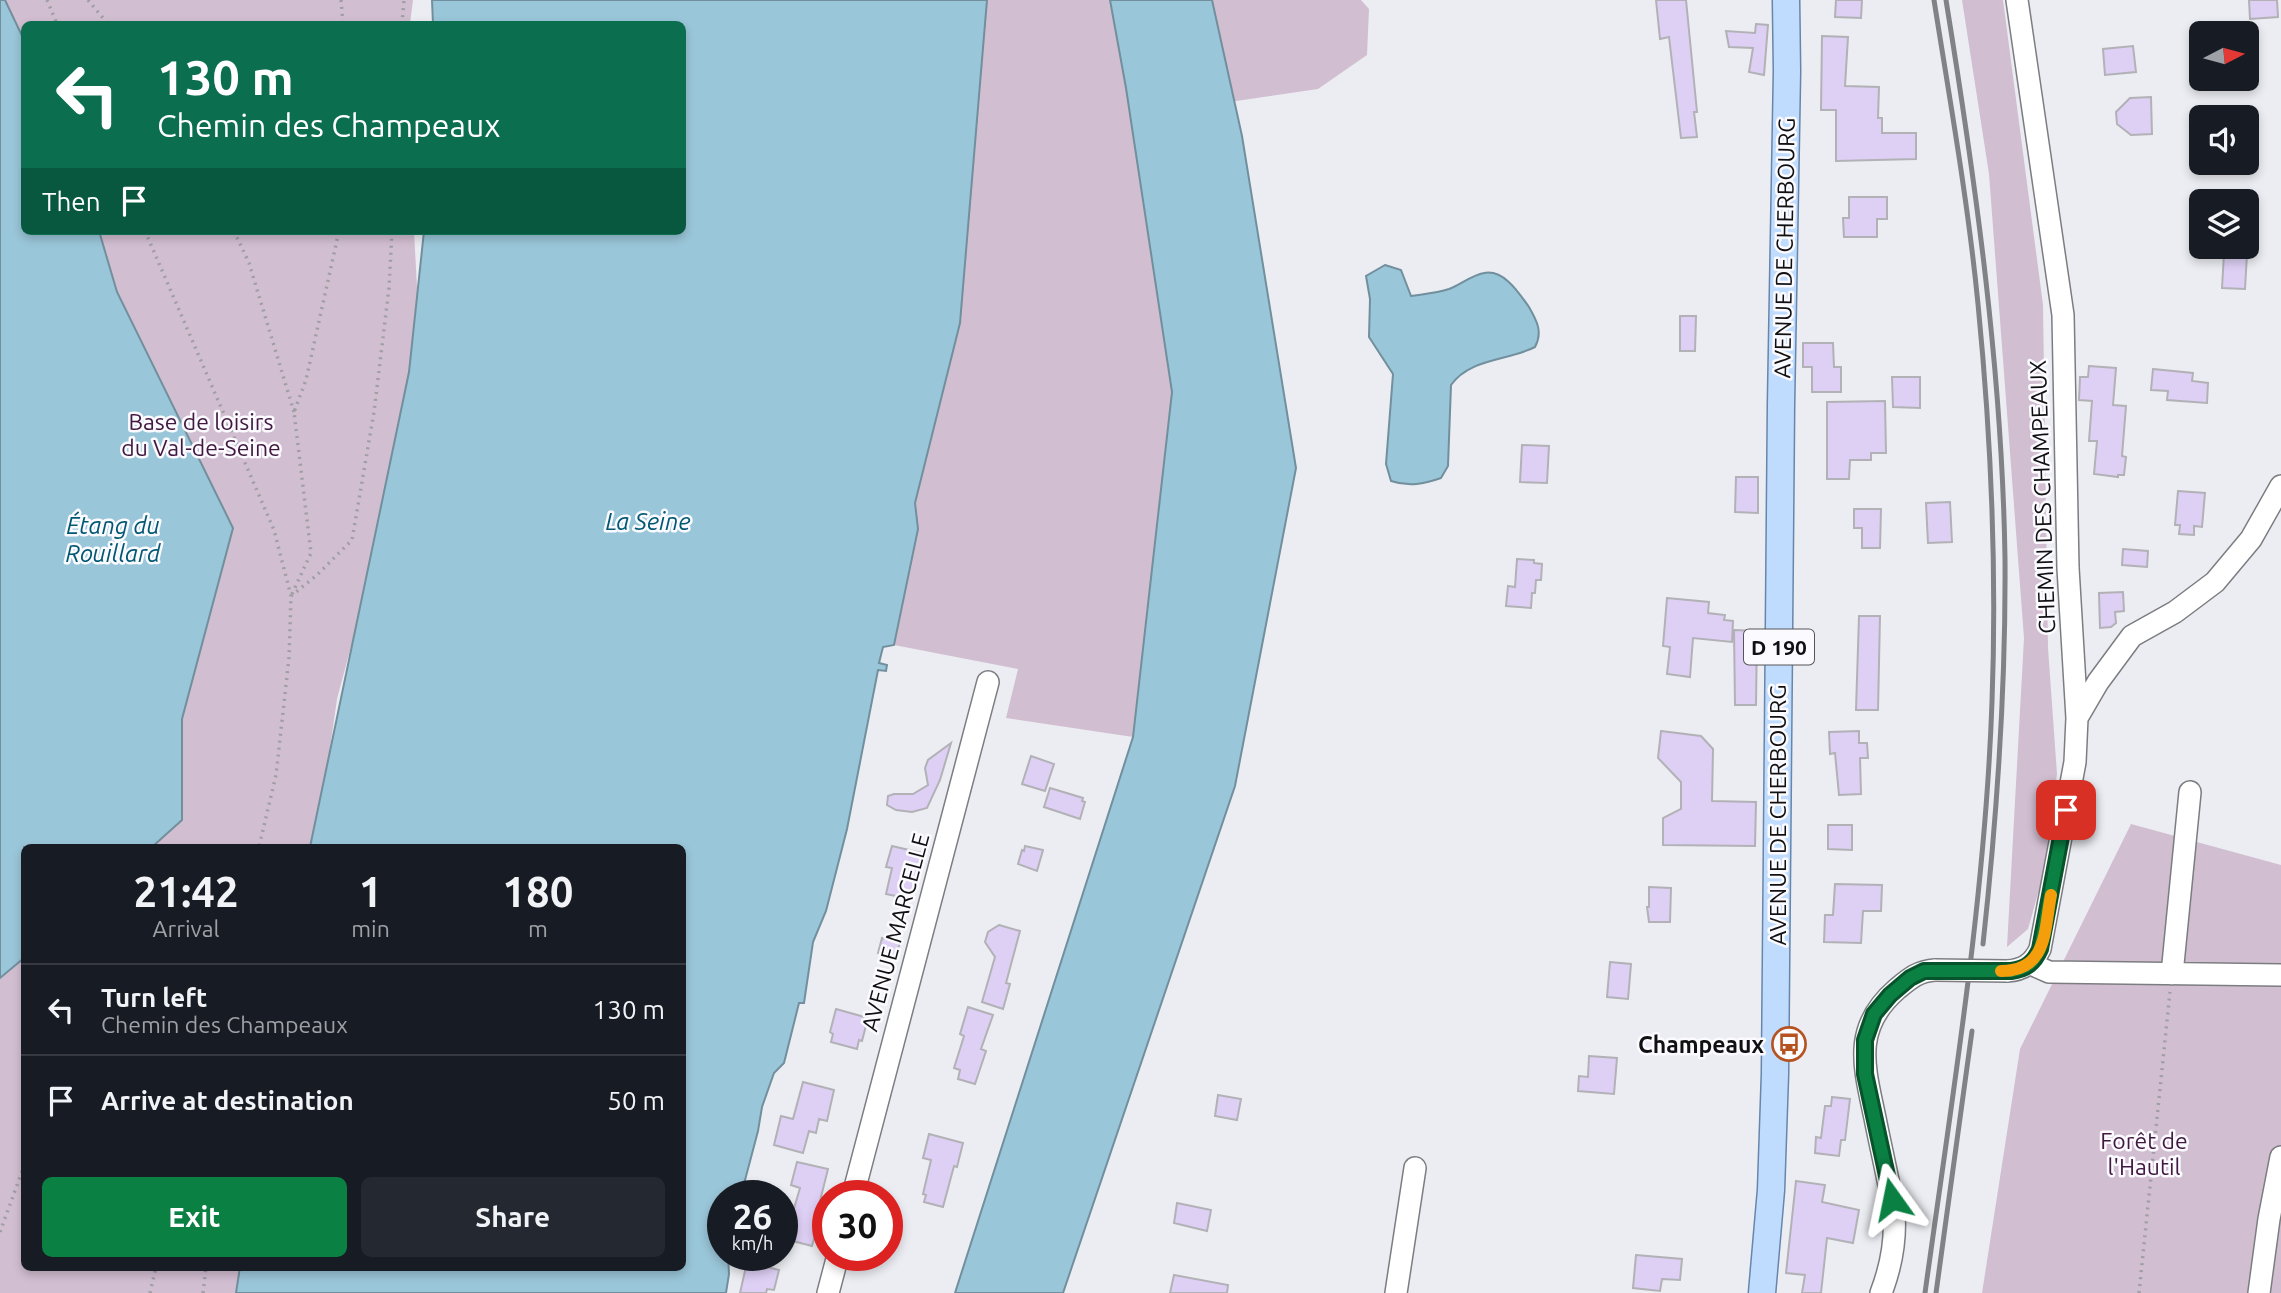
<!DOCTYPE html>
<meta charset="utf-8">
<style>
:root{--surface:#171b24;--page:#242831;--text:#f1f3f6;--muted:#9ea1a6;--line:#363941;--accent:#0b8043}
body{margin:0;font-family:Ubuntu,sans-serif;background:var(--page);color:var(--text);height:100vh;display:flex;flex-direction:column;font-size:26px;white-space:nowrap}
*{box-sizing:border-box;margin:0}
p{font-size:23px;color:var(--muted)}
.icon{flex:none;width:38px;height:38px;fill:none;stroke:currentColor;stroke-width:2;stroke-linecap:round;stroke-linejoin:round}
.map{position:relative;flex:1;overflow:hidden}
.side{position:absolute;left:21px;top:844px;width:665px;height:427px;display:flex;flex-direction:column;background:var(--surface);border-radius:10px;box-shadow:0 4px 10px #0003}
.side>*{flex:none}
.banner{position:absolute;left:21px;top:21px;width:665px;height:214px;border-radius:10px;box-shadow:0 4px 10px #0003;background:#0b6e4f;color:#fff;overflow:hidden}
.needle{width:46px;rotate:84deg}
.buttons{position:absolute;left:2189px;top:21px;display:grid;gap:14px}
.buttons a{display:grid;place-items:center;width:70px;height:70px;border-radius:10px;background:var(--surface);box-shadow:0 4px 10px #0003;font-size:35px}
.speed{position:absolute;left:707px;top:1180px;display:flex;gap:14px;font-size:35px;font-weight:700;text-align:center}
.speed>*{display:grid;place-content:center;width:91px;height:91px;border-radius:50%;background:var(--surface);box-shadow:0 4px 10px #0003;line-height:1}
.speed small{font-size:18px;font-weight:400}
.speed .limit{border:10px solid #d22;background:#fff;color:#111}
.pin{position:absolute;display:grid;place-items:center;width:60px;height:60px;color:#fff;margin:-30px;border-radius:14px;box-shadow:0 4px 10px #0006}
.me{position:absolute;width:77px;margin:-38px;rotate:348deg;stroke-linejoin:round;filter:drop-shadow(0 0 5px #0008)}
.turn{display:flex;align-items:center;gap:24px;height:147px;padding:0 21px;font-size:32px}
.turn .icon{width:91px;height:91px;stroke-width:2.5}
.turn b{display:block;font-size:49px;line-height:60px}
.then{display:flex;align-items:center;height:66px;padding:0 21px;background:#0003;gap:14px;font-size:26px}
.eta{display:flex;justify-content:space-evenly;align-items:center;height:119px;text-align:center}
.eta b{font-size:42px;font-weight:700;line-height:49px}
.button{display:flex;gap:14px;margin-top:auto;padding:14px 21px}
.button a{flex:1;height:80px;border-radius:10px;background:var(--accent);color:#fff;font-size:28px;font-weight:700;line-height:80px;text-align:center}
.button a+a{background:var(--page);color:var(--text)}
ul{padding:0;list-style:none}
li{display:flex;align-items:center;gap:21px;height:91px;padding:0 21px;border-top:2px solid var(--line)}
li div{flex:1}
li b{display:block;font-size:26px}
li em{font-style:normal}
.map>svg:first-child{display:block}
</style>
<div class="map">
<svg width="2281" height="1293" viewBox="0 0 2281 1293">
<rect width="100%" height="100%" fill="#ecedf2"/>
<path fill="#d2bed1" d="M 0,0 L 413,0 L 410,24 L 24,24 L 24,231 L 414,231 L 422,380 L 337,699 L 316,847 L 24,847 L 24,1267 L 245,1267 L 240,1293 L 0,1293 Z
M 987,0 L 1110,0 L 1126,88 L 1172,392 L 1133,737 L 1006,718 L 1018,669 L 894,645 L 918,529 L 915,503 Z
M 1201,0 L 1361,0 L 1369,9 L 1367,55 L 1318,89 L 1216,104 Z
M 1962,0 L 2003,0 L 2043,305 L 2048,648 L 2057,774 L 2044,872 L 2028,929 L 2007,947 L 2024,638 L 1989,174 Z
M 2131,824 L 2281,865 L 2281,1293 L 1982,1293 L 2020,1049 Z"/>
<path fill="#9ac6d9" stroke="#718f9d" stroke-width="2" d="M 0,0 L 5,0 L 24,40 L 24,231 L 99,231 L 117,292 L 233,528 L 182,719 L 182,820 L 152,847 L 24,847 L 24,958 L 0,978 Z
M 432,0 L 987,0 L 960,323 L 915,503 L 918,529 L 894,645 L 883,647 L 879,663 L 887,665 L 886,671 L 878,670 L 847,829 L 826,911 L 813,942 L 804,1003 L 799,1003 L 784,1063 L 774,1073 L 762,1107 L 758,1131 L 744,1184 L 738,1195 L 723,1195 L 723,1255 L 728,1255 L 729,1274 L 726,1293 L 236,1293 L 240,1267 L 682,1267 L 682,847 L 310,847 L 409,372 L 424,231 L 682,231 L 682,24 L 433,24 Z
M 1110,0 L 1212,0 L 1242,136 L 1296,468 L 1235,786 L 1063,1293 L 955,1293 L 1133,737 L 1172,392 L 1126,88 Z
M 1385,265 L 1401,270 L 1411,296 C 1424,294 1437,293 1449,289 C 1460,285 1472,275 1484,273 C 1504,269 1519,293 1529,307 C 1537,321 1543,332 1535,347 C 1508,361 1470,358 1451,385 L 1448,466 L 1441,478 C 1424,484 1409,487 1391,481 L 1386,464 L 1393,374 L 1369,337 L 1370,299 L 1366,276 Z"/>
<path fill="#ded0f5" stroke="#b2b1b6" stroke-width="2" d="M 1656,0 L 1686,0 L 1697,112 L 1694,112 L 1697,137 L 1681,138 L 1669,37 L 1660,39 Z
M 1836,0 L 1862,0 L 1861,18 L 1835,17 Z
M 2249,0 L 2277,0 L 2278,17 L 2250,19 Z
M 1756,24 L 1768,25 L 1764,75 L 1749,72 L 1753,48 L 1729,47 L 1726,31 L 1755,33 Z
M 1822,36 L 1848,37 L 1845,86 L 1879,87 L 1878,118 L 1882,118 L 1882,133 L 1916,133 L 1916,159 L 1836,161 L 1836,110 L 1821,110 Z
M 2133,46 L 2136,72 L 2105,75 L 2103,49 Z
M 2151,97 L 2152,134 L 2131,135 L 2117,124 L 2116,112 L 2130,98 Z
M 1849,197 L 1887,197 L 1887,219 L 1877,219 L 1877,237 L 1844,237 L 1843,218 L 1849,218 Z
M 2224,253 L 2247,254 L 2245,289 L 2222,288 Z
M 1680,316 L 1696,316 L 1695,351 L 1680,351 Z
M 1803,343 L 1833,343 L 1834,367 L 1841,367 L 1841,392 L 1812,392 L 1812,367 L 1803,367 Z
M 2089,366 L 2116,368 L 2113,405 L 2126,406 L 2122,456 L 2126,457 L 2124,475 L 2118,475 L 2118,477 L 2094,474 L 2097,441 L 2089,441 L 2092,401 L 2079,400 L 2080,377 L 2088,377 Z
M 2153,369 L 2193,373 L 2192,381 L 2208,383 L 2207,403 L 2167,400 L 2168,391 L 2151,390 Z
M 1892,377 L 1920,377 L 1920,408 L 1893,407 Z
M 1885,401 L 1886,453 L 1871,453 L 1871,460 L 1850,460 L 1849,479 L 1827,479 L 1827,402 Z
M 1522,445 L 1549,446 L 1547,483 L 1520,482 Z
M 1736,477 L 1758,477 L 1758,513 L 1735,512 Z
M 2178,491 L 2205,493 L 2202,527 L 2194,526 L 2194,535 L 2179,534 L 2180,525 L 2175,525 Z
M 1950,502 L 1952,542 L 1928,543 L 1926,503 Z
M 1854,509 L 1881,509 L 1880,548 L 1862,548 L 1862,528 L 1854,528 Z
M 2123,549 L 2148,551 L 2147,567 L 2122,565 Z
M 1517,559 L 1534,560 L 1534,563 L 1542,564 L 1541,580 L 1536,580 L 1535,593 L 1532,593 L 1531,608 L 1506,606 L 1508,586 L 1515,587 Z
M 2123,592 L 2124,611 L 2115,612 L 2116,623 L 2111,627 L 2100,628 L 2099,593 Z
M 1667,598 L 1709,602 L 1708,613 L 1725,615 L 1724,620 L 1733,621 L 1732,642 L 1693,638 L 1690,677 L 1667,674 L 1670,647 L 1663,646 Z
M 1859,616 L 1880,616 L 1878,710 L 1856,710 Z
M 1734,630 L 1757,631 L 1756,705 L 1735,705 Z
M 1661,731 L 1701,736 L 1713,749 L 1712,801 L 1756,802 L 1755,846 L 1663,845 L 1663,818 L 1681,809 L 1681,782 L 1658,758 Z
M 1859,731 L 1859,743 L 1867,743 L 1868,758 L 1860,758 L 1861,794 L 1839,795 L 1835,753 L 1830,754 L 1829,732 Z
M 951,743 L 940,780 L 927,808 L 912,812 L 896,810 L 887,805 L 888,796 L 894,794 L 913,794 L 928,785 L 925,768 L 928,760 Z
M 1031,756 L 1054,764 L 1045,791 L 1022,784 Z
M 1050,788 L 1083,798 L 1082,801 L 1085,802 L 1080,819 L 1044,807 Z
M 1828,825 L 1852,825 L 1852,850 L 1828,849 Z
M 892,846 L 922,853 L 910,899 L 886,894 L 892,868 L 886,867 Z
M 1025,846 L 1043,850 L 1037,871 L 1018,864 L 1022,850 L 1024,851 Z
M 1835,884 L 1882,885 L 1881,911 L 1863,911 L 1861,943 L 1824,942 L 1825,915 L 1833,915 Z
M 1649,887 L 1671,888 L 1670,922 L 1649,922 L 1647,907 L 1649,907 Z
M 999,925 L 1020,931 L 1006,983 L 1010,984 L 1003,1009 L 982,1002 L 995,957 L 985,942 L 988,932 Z
M 882,938 L 900,943 L 895,957 L 878,953 Z
M 1610,962 L 1631,964 L 1628,999 L 1607,997 Z
M 968,1007 L 993,1015 L 981,1049 L 986,1051 L 975,1084 L 958,1079 L 960,1070 L 954,1068 L 964,1036 L 960,1034 Z
M 836,1009 L 868,1018 L 862,1041 L 859,1040 L 857,1049 L 831,1042 L 833,1034 L 830,1032 Z
M 1589,1056 L 1617,1058 L 1614,1094 L 1578,1091 L 1579,1076 L 1588,1077 Z
M 803,1082 L 834,1090 L 827,1121 L 819,1119 L 816,1133 L 809,1131 L 803,1153 L 774,1145 L 781,1116 L 793,1119 Z
M 1218,1095 L 1241,1099 L 1237,1120 L 1215,1116 Z
M 1832,1097 L 1850,1099 L 1845,1140 L 1841,1140 L 1839,1156 L 1815,1153 L 1816,1137 L 1821,1138 L 1825,1106 L 1831,1106 Z
M 929,1134 L 963,1143 L 957,1167 L 954,1166 L 943,1207 L 924,1202 L 926,1195 L 923,1194 L 931,1160 L 923,1158 Z
M 797,1162 L 828,1169 L 815,1221 L 819,1222 L 812,1246 L 785,1239 L 800,1188 L 791,1185 Z
M 1796,1181 L 1825,1185 L 1822,1202 L 1859,1210 L 1853,1243 L 1827,1238 L 1821,1293 L 1802,1293 L 1805,1275 L 1786,1273 Z
M 1177,1203 L 1211,1210 L 1207,1231 L 1174,1223 Z
M 1636,1255 L 1682,1259 L 1680,1280 L 1662,1279 L 1660,1291 L 1633,1288 Z
M 747,1262 L 779,1270 L 774,1290 L 767,1289 L 766,1293 L 740,1293 Z
M 1174,1275 L 1228,1285 L 1227,1293 L 1170,1293 Z"/>
<g fill="none" stroke-linecap="round" stroke-linejoin="round">
<g stroke="#7c7d81" stroke-width="24">
<path id="minor" d="M 2077,718 L 2098,682 L 2132,636 L 2175,612 L 2215,582 L 2251,539 L 2281,486
M 2031,964 L 2049,972 L 2281,975
M 2007,971 C 2023,970 2033,964 2040,949 L 2075,762 L 2077,718 L 2068,568 L 2063,315 L 2017,0
M 2172,974 L 2190,792
M 853,1195 L 988,682
M 828,1293 L 838,1255
M 1396,1293 L 1415,1168
M 1881,1293 C 1891,1267 1896,1241 1894,1213 C 1889,1181 1881,1149 1875,1118 C 1864,1066 1852,1028 1897,989 C 1909,979 1918,971 1935,970
M 2259,1293 L 2269,1219 L 2281,1157"/>
</g>
<g stroke="#6686ab" stroke-width="29">
<path id="major" d="M 1762,1293 L 1771,1190 L 1775,1074 L 1781,405 L 1787,71 L 1786,0"/>
</g>
<path stroke="#9f9fa3" stroke-width="3.5" stroke-dasharray="2 5" stroke-linecap="butt" d="M 47,0 L 57,24
M 88,0 L 108,24
M 341,0 L 343,24
M 402,24 L 404,0
M 145,231 L 274,530 L 291,596 L 289,658 L 276,775 L 259,847
M 234,231 L 249,263 L 294,412
M 292,594 L 311,553 L 294,412 L 306,380 L 339,231
M 291,596 L 317,575 L 352,540 L 374,412 L 389,288 L 392,231
M 0,1232 L 24,1166
M 150,1293 L 156,1267
M 203,1293 L 206,1267
M 2139,1293 L 2170,992"/>
<use href="#minor" stroke="#fff" stroke-width="21"/>
<use href="#major" stroke="#bfdcfe" stroke-width="26"/>
<path stroke="#818285" stroke-width="5" d="M 1946,0 C 1976,185 2002,371 2005,558 C 2006,687 1997,816 1983,944
M 1925,1293 C 1952,1097 1985,900 1992,702 C 1997,569 1991,436 1978,304 C 1968,202 1950,101 1934,0
M 1936,1293 L 1972,1031"/>
<g stroke="#7c7d81" stroke-width="24" stroke-linecap="butt">
<path id="minor-bridge" d="M 1935,970 L 2007,971"/>
</g>
<use href="#minor-bridge" stroke="#fff" stroke-width="21"/>
</g>
<g fill="none" stroke-linecap="round" stroke-linejoin="round">
<g stroke="#07532c" stroke-width="18">
<path id="route" d="M 1892,1199 L 1865,1074 L 1865,1040 L 1874,1014 L 1890,995 L 1910,978 L 1924,971 L 2011,971 C 2026,969 2034,963 2040,949 L 2066,810"/>
</g>
<use href="#route" stroke="#0b8043" stroke-width="12"/>
<path stroke="#f59e0b" stroke-width="12" d="M 2001,971 C 2048,971 2044,930 2051,895"/>
</g>
<defs>
<g id="bus-ring" transform="scale(1.75)"><circle r="9.5" fill="#fafaff" stroke="#b6521f" stroke-width="1.5"/><path d="M-5-6H5V4H4V6H2V4H-2V6H-4V4H-5ZM-3.5-4V0h7V-4ZM-3.5 1.2v1.5H-2V1.2ZM2 1.2v1.5H3.5V1.2Z" fill="#b6521f"/></g>
</defs>
<g fill-rule="evenodd">
<use href="#bus-ring" x="1789" y="1044"/>
</g>
<g text-anchor="middle" dominant-baseline="central" stroke-width="5" stroke-linejoin="round" paint-order="stroke">
<rect fill="#fafaff" stroke="#565659" stroke-width="2" x="1744" y="629.5" width="70" height="35" rx="5"/>
<g font-size="21" font-weight="bold" fill="#101012">
<text x="1779" y="647">D 190</text>
</g>
<g font-size="23" fill="#101012" stroke="#fafaff">
<text transform="translate(1784 248) rotate(-89)">AVENUE DE CHERBOURG</text>
<text transform="translate(2042 497) rotate(-92)">CHEMIN DES CHAMPEAUX</text>
<text transform="translate(1777 815) rotate(-90)">AVENUE DE CHERBOURG</text>
<text transform="translate(895 932) rotate(-75)">AVENUE MARCELLE</text>
</g>
<g font-size="23" fill="#411940" stroke="#fafaff">
<text x="201" y="421">Base de loisirs<tspan x="201" dy="26">du Val-de-Seine</tspan></text>
<text x="2144" y="1140">Forêt de<tspan x="2144" dy="26">l'Hautil</tspan></text>
</g>
<g font-size="23" font-weight="bold" fill="#101012" stroke="#fafaff" text-anchor="end">
<text x="1764" y="1044">Champeaux</text>
</g>
<g font-size="24" font-style="italic" fill="#005873" stroke="#fafaff">
<text x="648" y="521">La Seine</text>
<text x="113" y="525">Étang du<tspan x="113" dy="28">Rouillard</tspan></text>
</g>
</g>
</svg>
<div class="buttons">
<a><svg class="needle" viewBox="-14 -14 28 28"><path d="M0-13l5 13h-10z" fill="#e53935"/><path d="M0 13l5-13h-10z" fill="#9ea1a6"/></svg></a>
<a><svg class="icon" aria-label="sound" viewBox="0 0 24 24"><path d="M4 9h4l5-4v14l-5-4H4zM17 9q2 3 0 6"/></svg></a>
<a><svg class="icon" aria-label="layers" viewBox="0 0 24 24"><path d="M12 4l9 5-9 5-9-5zM3 14l9 5 9-5"/></svg></a>
</div>
<div class="speed"><div>26<small>km/h</small></div><div class="limit">30</div></div>
<div class="pin" style="left:2066px;top:810px;background:#d93025"><svg class="icon" aria-label="arrive" viewBox="0 0 24 24"><path d="M6 21V4h12l-3 4 3 4H6"/></svg></div>
<svg class="me" style="left:1892px;top:1199px" viewBox="-20 -20 40 40"><path d="M0-17L14 15 0 8-14 15z" fill="#0b8043" stroke="#fff" stroke-width="4"/></svg>
<div class="banner">
<div class="turn"><svg class="icon" aria-label="left" viewBox="0 0 24 24"><path d="M17 20v-9H6M10 6l-5 5 5 5"/></svg><div><b>130 m</b>Chemin des Champeaux</div></div>
<div class="then">Then<svg class="icon" aria-label="arrive" viewBox="0 0 24 24"><path d="M6 21V4h12l-3 4 3 4H6"/></svg></div>
</div>
<section class="side">
<div class="eta">
<div><b>21:42</b><p>Arrival</p></div>
<div><b>1</b><p>min</p></div>
<div><b>180</b><p>m</p></div>
</div>
<ul>
<li><svg class="icon" aria-label="left" viewBox="0 0 24 24"><path d="M17 20v-9H6M10 6l-5 5 5 5"/></svg><div><b>Turn left</b><p>Chemin des Champeaux</p></div><em>130 m</em></li>
<li><svg class="icon" aria-label="arrive" viewBox="0 0 24 24"><path d="M6 21V4h12l-3 4 3 4H6"/></svg><div><b>Arrive at destination</b></div><em>50 m</em></li>
</ul>
<div class="button"><a>Exit</a><a>Share</a></div>
</section>
</div>
